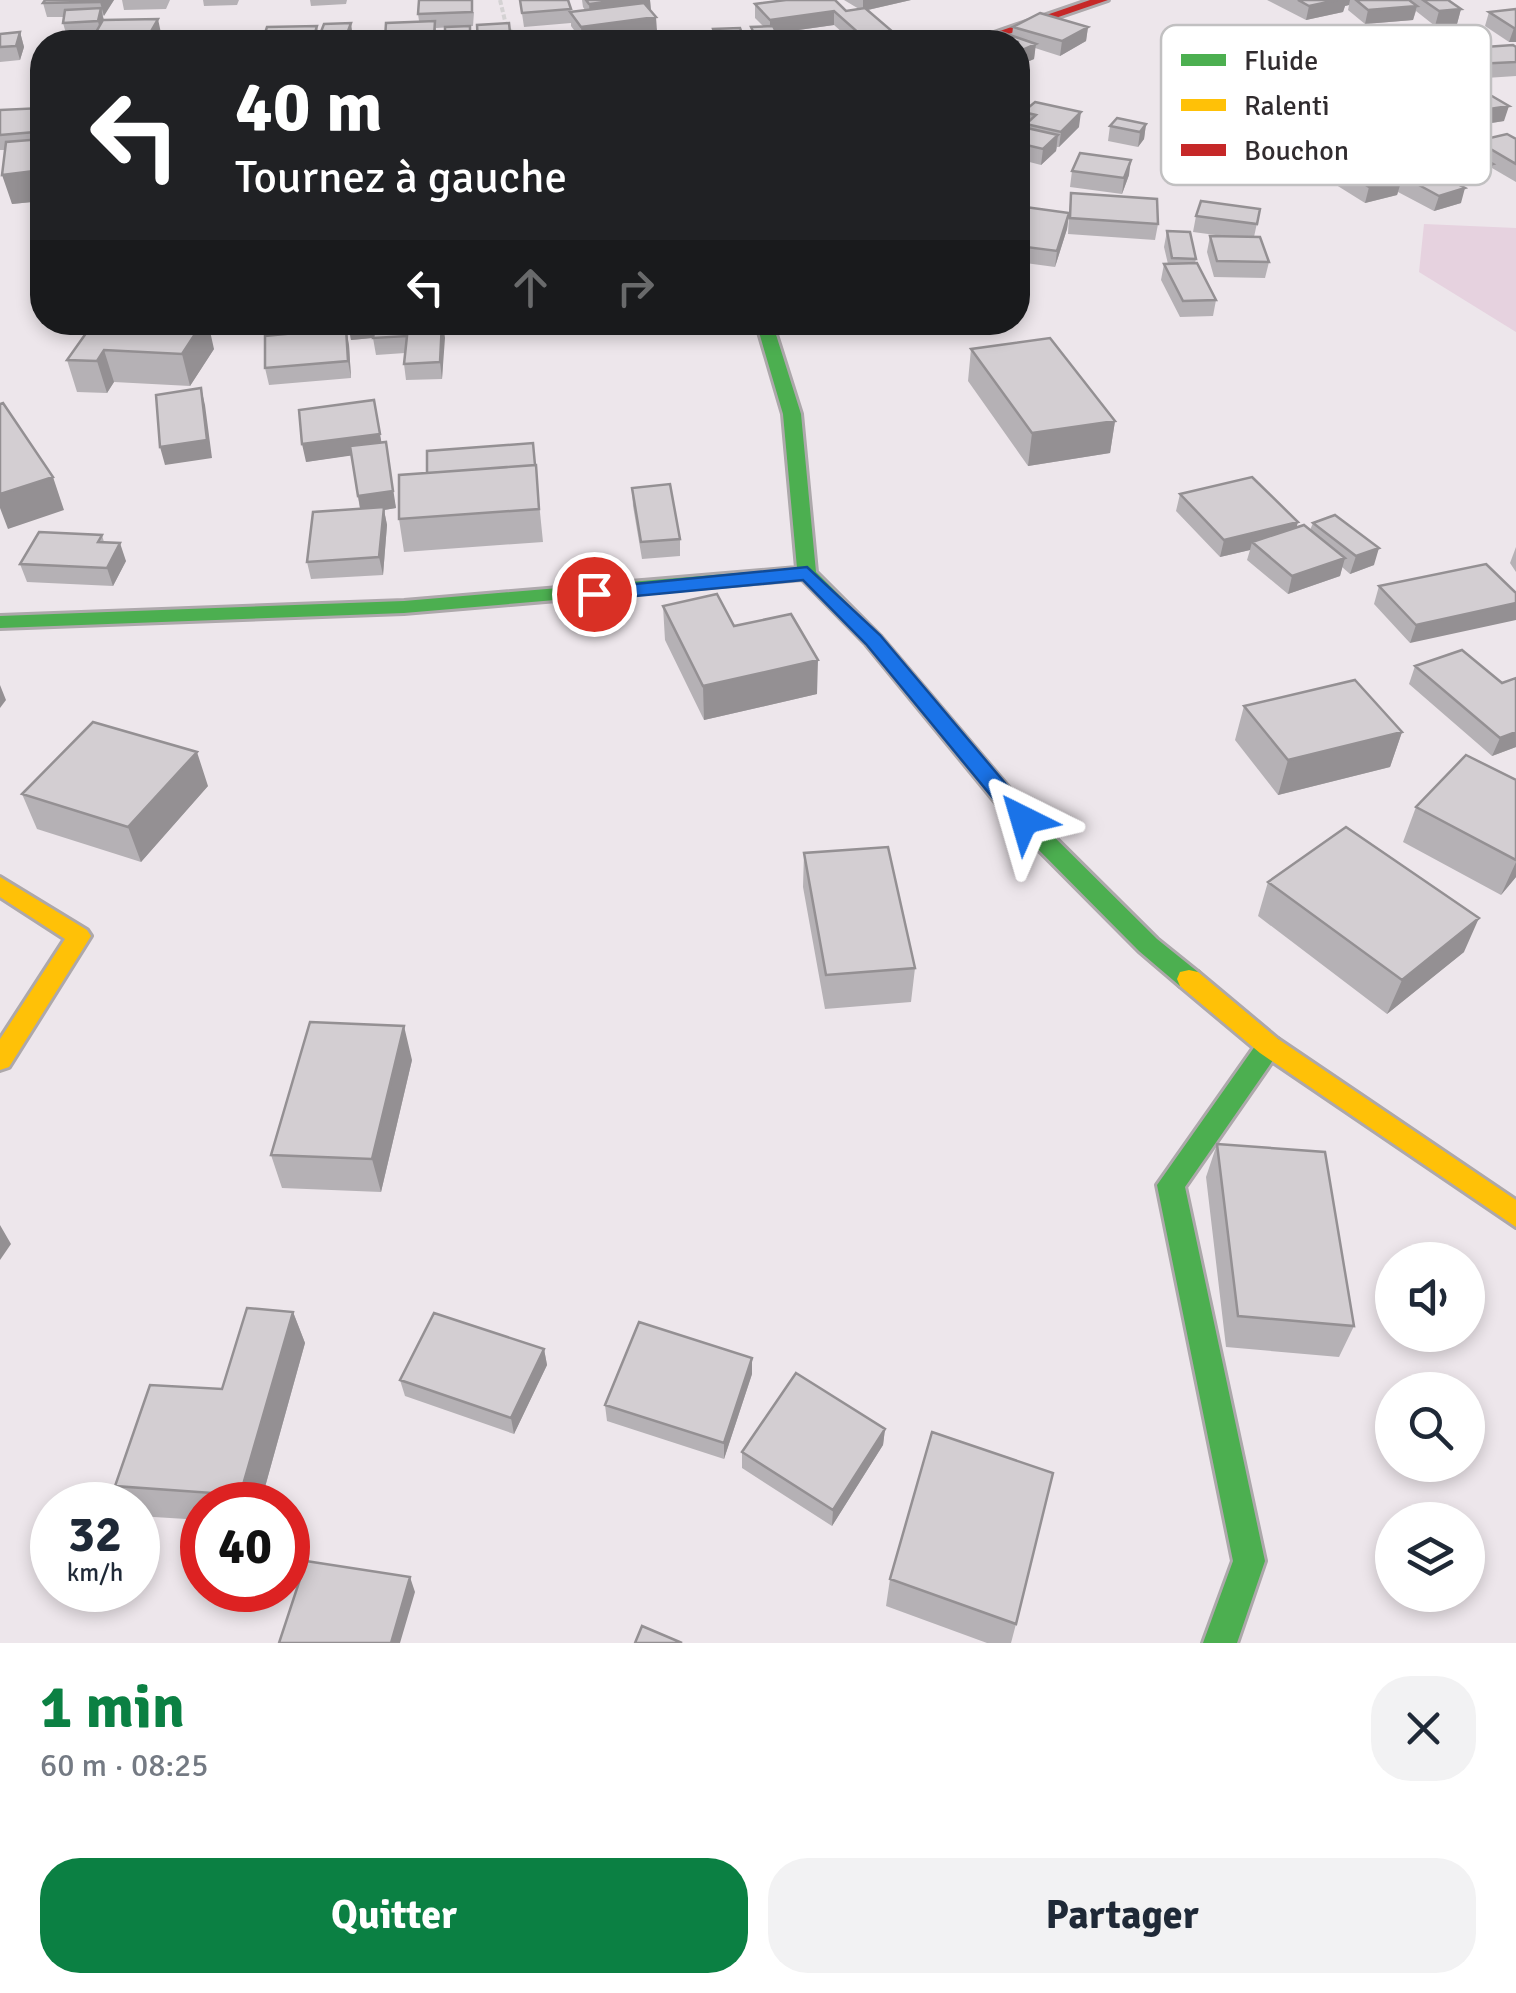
<!DOCTYPE html>
<html lang="fr">
<meta charset="utf-8">
<style>
:root{--surface:#fff;--page:#f2f2f3;--text:#1f2937;--muted:#747a83;--accent:#0b8043}
body{margin:0;font-family:Signika,sans-serif;background:var(--page);color:var(--text);height:100vh;display:flex;flex-direction:column;font-size:38px;white-space:nowrap}
*{box-sizing:border-box;margin:0}
p{font-size:32px;color:var(--muted)}
.icon{flex:none;width:55px;height:55px;fill:none;stroke:currentColor;stroke-width:2;stroke-linecap:round;stroke-linejoin:round}
.map{position:relative;height:1643px;overflow:hidden}
.panel{display:flex;flex-direction:column;background:var(--surface);flex:1}
.panel>*{flex:none}
.hud{position:absolute;left:30px;top:30px;width:1000px;height:305px;border-radius:40px;box-shadow:0 5px 15px #0003;background:#202124;color:#fff;overflow:hidden}
.buttons{position:absolute;left:1375px;top:1242px;display:grid;gap:20px}
.buttons a{display:grid;place-items:center;width:110px;height:110px;border-radius:50%;background:var(--surface);box-shadow:0 5px 15px #0003;font-size:50px}
.speed{position:absolute;left:30px;top:1482px;display:flex;gap:20px;font-size:50px;font-weight:700;text-align:center}
.speed>*{display:grid;place-content:center;width:130px;height:130px;border-radius:50%;background:var(--surface);box-shadow:0 5px 15px #0003;line-height:1}
.speed small{font-size:25px;font-weight:400}
.speed .limit{border:15px solid #d22;background:#fff;color:#111}
.pin{position:absolute;display:grid;place-items:center;width:85px;height:85px;color:#fff;margin:-42px;border:5px solid #fff;border-radius:50%;box-shadow:0 2px 10px #0007}
.me{position:absolute;width:110px;margin:-55px;rotate:320deg;stroke-linejoin:round;filter:drop-shadow(0 0 8px #0008)}
.turn{display:flex;align-items:center;gap:35px;height:210px;padding:0 40px;font-size:45px}
.turn .icon{width:130px;height:130px;stroke-width:2.5}
.turn b{display:block;font-size:70px;line-height:85px}
.lanes{display:flex;align-items:center;height:95px;padding:0 40px;background:#0003;justify-content:center;gap:50px;direction:ltr}
.lanes .off{opacity:.35}
.round{display:grid;place-items:center;flex:none;width:105px;height:105px;border-radius:40px;background:var(--page)}
.headline{display:flex;align-items:center;justify-content:space-between;height:170px;padding:0 40px}
h1{font-size:60px;font-weight:700;line-height:75px;color:var(--accent)}
.action{display:flex;gap:20px;margin-top:auto;padding:20px 40px}
.action a{flex:1;height:115px;border-radius:40px;background:var(--accent);color:#fff;font-size:40px;font-weight:700;line-height:115px;text-align:center}
.action a+a{background:var(--page);color:var(--text)}
.map>svg:first-child{display:block}
</style>
<div class="map">
<svg width="1516" height="1643" viewBox="0 0 1516 1643">
<rect width="100%" height="100%" fill="#ede6eb"/>
<path fill="#e6d2df" d="M 1424,224 L 1516,228 L 1516,332 L 1419,272 Z"/>
<g fill="none" stroke-linecap="round" stroke-linejoin="round">
<g stroke="#ada8ab" stroke-width="6">
<path id="fast" d="M 756,322 L 772,322 L 801,414 L 816,572 L 880,636 L 1032,815 L 1157,939 L 1198,972 L 1201,979 L 1198,986 L 1180,986 L 1139,951 L 1016,827 L 866,644 L 802,579 L 404,613 L 0,628 L 0,616 L 404,601 L 797,568 L 783,414 Z
M 1269,1036 L 1278,1039 L 1282,1046 L 1278,1053 L 1185,1187 L 1265,1561 L 1237,1643 L 1203,1643 L 1233,1561 L 1157,1185 L 1260,1039 Z"/>
</g>
<g stroke="#ada8ab" stroke-width="6">
<path id="slow" d="M 0,877 L 87,930 L 91,936 L 9,1067 L 0,1070 L 0,1039 L 65,939 L 0,897 Z
M 1189,970 L 1198,972 L 1278,1039 L 1516,1200 L 1516,1227 L 1260,1053 L 1180,986 L 1177,979 L 1180,972 Z"/>
</g>
<g stroke="#ada8ab" stroke-width="6">
<path id="jam" d="M 1090,0 L 1108,0 L 985,42 L 968,42 Z"/>
</g>
<path stroke="#d4d2d3" stroke-width="4" stroke-dasharray="5 2.5" stroke-linecap="butt" d="M 500,0 L 507,29 L 535,42"/>
<use href="#fast" fill="#4caf50" fill-rule="evenodd"/>
<use href="#slow" fill="#ffc107" fill-rule="evenodd"/>
<use href="#jam" fill="#c62828" fill-rule="evenodd"/>
</g>
<path fill="#b5b1b5" fill-rule="evenodd" d="M 114,0 L 103,16 L 104,20 L 161,33 L 156,42 L 97,42 L 95,35 L 67,37 L 63,23 L 64,17 L 47,17 L 43,3 Z
M 122,0 L 170,0 L 166,9 L 124,10 Z
M 203,0 L 239,0 L 237,5 L 204,6 Z
M 310,0 L 347,0 L 346,4 L 311,6 Z
M 520,0 L 568,0 L 571,12 L 585,10 L 583,7 L 582,0 L 650,0 L 651,11 L 657,31 L 582,41 L 571,26 L 571,23 L 524,27 Z
M 844,0 L 911,0 L 868,10 L 893,32 L 892,42 L 853,42 L 834,25 L 777,33 L 781,42 L 751,41 L 751,27 L 763,26 L 755,18 L 755,4 L 846,11 L 859,9 Z
M 1267,0 L 1448,0 L 1461,9 L 1457,24 L 1435,26 L 1416,11 L 1413,20 L 1365,24 L 1348,10 L 1349,5 L 1345,6 L 1343,12 L 1306,20 Z
M 1516,9 L 1516,42 L 1509,42 L 1485,26 L 1489,12 Z
M 474,12 L 473,26 L 436,28 L 436,42 L 385,42 L 385,39 L 419,21 L 418,14 Z
M 1013,27 L 1088,27 L 1086,41 L 1060,56 L 1035,48 L 1034,59 L 1018,66 L 1018,42 L 1012,36 Z
M 20,32 L 24,47 L 20,60 L 0,62 L 0,34 Z
M 1345,47 L 1425,58 L 1421,72 L 1377,81 L 1341,61 Z
M 1516,47 L 1516,76 L 1471,79 L 1452,63 L 1456,49 Z
M 1242,83 L 1325,102 L 1322,113 L 1368,119 L 1372,106 L 1455,129 L 1452,140 L 1474,153 L 1477,141 L 1516,139 L 1516,182 L 1492,168 L 1488,179 L 1461,185 L 1461,203 L 1434,211 L 1398,192 L 1397,195 L 1365,203 L 1325,178 L 1329,162 L 1343,159 L 1296,134 L 1299,123 L 1291,125 L 1239,97 ZM 1396,138 L 1409,146 L 1399,148 L 1397,155 L 1375,161 L 1375,163 L 1365,157 L 1393,149 Z
M 42,86 L 42,201 L 12,204 L 5,150 L 0,150 L 0,110 L 36,108 L 34,104 Z
M 1447,98 L 1504,121 L 1466,127 L 1443,113 Z
M 1023,112 L 1079,127 L 1059,147 L 1057,147 L 1056,151 L 1041,165 L 1018,159 L 1018,126 L 1022,127 Z
M 1146,124 L 1144,139 L 1138,147 L 1108,141 L 1110,126 Z
M 1198,134 L 1246,135 L 1243,150 L 1253,152 L 1250,168 L 1237,180 L 1184,166 L 1187,151 L 1196,142 Z
M 1072,171 L 1129,175 L 1122,194 L 1070,187 Z
M 1018,173 L 1025,174 L 1023,207 L 1069,213 L 1071,193 L 1158,224 L 1155,240 L 1068,234 L 1069,214 L 1067,229 L 1055,267 L 1018,262 Z
M 1260,209 L 1254,237 L 1269,262 L 1265,278 L 1214,277 L 1207,252 L 1210,236 L 1231,237 L 1193,232 L 1196,216 Z
M 1167,231 L 1196,259 L 1195,263 L 1216,300 L 1213,316 L 1180,317 L 1161,280 L 1164,264 L 1168,264 L 1164,247 Z
M 94,322 L 214,349 L 190,386 L 114,382 L 107,393 L 77,392 L 67,360 Z
M 348,322 L 391,322 L 391,325 L 414,322 L 448,322 L 447,334 L 444,334 L 442,379 L 406,380 L 404,364 L 405,353 L 376,355 L 373,338 L 351,340 Z
M 349,345 L 351,378 L 269,385 L 265,368 Z
M 971,349 L 1115,421 L 1110,453 L 1028,466 L 968,381 Z
M 374,400 L 381,442 L 396,508 L 384,510 L 387,525 L 383,575 L 311,579 L 307,562 L 360,509 L 351,455 L 306,462 Z
M 533,443 L 543,542 L 404,552 L 399,519 L 427,473 Z
M 632,488 L 680,539 L 680,556 L 642,559 L 633,506 Z
M 1180,494 L 1297,528 L 1310,530 L 1313,523 L 1374,565 L 1350,574 L 1342,567 L 1340,576 L 1288,594 L 1247,560 L 1250,550 L 1220,557 L 1176,511 Z
M 102,535 L 104,542 L 126,561 L 113,586 L 27,582 L 20,564 Z
M 1516,547 L 1516,572 L 1510,563 Z
M 1486,564 L 1410,643 L 1374,604 L 1379,586 Z
M 663,606 L 734,626 L 817,694 L 704,720 L 665,640 Z
M 1415,666 L 1502,683 L 1516,747 L 1492,756 L 1409,684 Z
M 1244,706 L 1402,732 L 1390,767 L 1278,795 L 1235,740 Z
M 1516,780 L 1516,877 L 1501,895 L 1403,842 L 1416,807 Z
M 208,786 L 141,862 L 37,829 L 22,794 Z
M 804,853 L 915,968 L 911,1002 L 825,1009 L 803,887 Z
M 1268,882 L 1464,952 L 1387,1014 L 1258,916 Z
M 412,1060 L 381,1192 L 282,1188 L 271,1155 Z
M 1217,1144 L 1354,1326 L 1339,1357 L 1226,1347 L 1206,1177 Z
M 293,1312 L 305,1343 L 260,1505 L 202,1505 L 202,1520 L 138,1516 L 138,1505 L 126,1505 L 115,1486 L 222,1389 Z
M 544,1349 L 547,1365 L 514,1434 L 405,1396 L 400,1380 Z
M 752,1374 L 724,1459 L 607,1421 L 605,1405 Z
M 885,1429 L 883,1445 L 832,1526 L 742,1468 L 742,1452 Z
M 890,1579 L 1016,1624 L 1011,1643 L 987,1643 L 886,1606 Z"/>
<path fill="#949093" d="M 102,0 L 114,0 L 104,16 L 100,2 Z
M 623,0 L 650,0 L 651,11 L 590,18 L 589,4 Z
M 863,0 L 911,0 L 863,11 Z
M 1337,0 L 1350,0 L 1349,5 L 1345,6 L 1343,12 L 1306,20 L 1309,6 Z
M 1417,6 L 1413,20 L 1365,24 L 1368,10 Z
M 101,8 L 104,22 L 101,35 L 98,21 Z
M 1461,9 L 1457,24 L 1435,26 L 1439,11 Z
M 834,11 L 834,25 L 770,34 L 770,20 Z
M 656,17 L 657,31 L 582,41 L 581,27 Z
M 158,19 L 161,33 L 156,42 L 152,42 L 150,33 Z
M 351,23 L 353,38 L 352,42 L 344,42 Z
M 317,26 L 319,42 L 312,42 Z
M 1088,27 L 1086,41 L 1060,56 L 1062,41 Z
M 1514,28 L 1516,28 L 1516,42 L 1509,42 Z
M 20,32 L 24,47 L 20,60 L 16,46 Z
M 893,32 L 892,42 L 862,42 L 862,36 Z
M 1036,44 L 1034,59 L 1018,66 L 1018,52 Z
M 1425,58 L 1421,72 L 1377,81 L 1381,67 Z
M 1325,102 L 1321,117 L 1300,119 L 1299,123 L 1291,125 L 1294,110 Z
M 1509,106 L 1504,121 L 1466,127 L 1470,112 Z
M 42,108 L 42,137 L 40,148 L 35,132 Z
M 1081,112 L 1079,127 L 1059,147 L 1061,132 Z
M 1146,124 L 1144,139 L 1138,147 L 1140,132 Z
M 1455,129 L 1450,144 L 1418,151 L 1422,136 Z
M 1397,134 L 1393,149 L 1348,162 L 1352,147 Z
M 1058,135 L 1056,151 L 1041,165 L 1043,149 Z
M 1246,135 L 1243,150 L 1225,160 L 1228,145 Z
M 1253,152 L 1250,168 L 1237,180 L 1240,164 Z
M 1131,160 L 1129,175 L 1122,194 L 1124,178 Z
M 1448,162 L 1444,178 L 1425,182 L 1429,166 Z
M 1493,164 L 1488,179 L 1457,186 L 1462,171 Z
M 42,170 L 42,201 L 12,204 L 2,175 Z
M 1402,179 L 1397,195 L 1365,203 L 1369,187 Z
M 1465,188 L 1461,203 L 1434,211 L 1439,196 Z
M 1069,213 L 1067,229 L 1055,267 L 1057,251 Z
M 203,322 L 208,322 L 214,349 L 190,386 L 182,354 Z
M 357,322 L 391,322 L 392,336 L 351,340 L 348,323 Z
M 443,322 L 445,338 L 442,379 L 440,362 Z
M 346,328 L 349,345 L 351,378 L 348,361 Z
M 104,350 L 114,382 L 107,393 L 97,361 Z
M 201,388 L 205,405 L 212,458 L 165,465 L 160,447 Z
M 1115,421 L 1110,453 L 1028,466 L 1032,433 Z
M 380,434 L 383,451 L 306,462 L 302,444 Z
M 386,442 L 396,508 L 384,510 L 387,525 L 383,575 L 379,557 L 361,513 L 358,496 Z
M 53,477 L 64,510 L 8,529 L 0,508 L 0,494 Z
M 1298,522 L 1293,540 L 1252,542 L 1250,550 L 1220,557 L 1224,540 Z
M 120,543 L 126,561 L 113,586 L 107,568 Z
M 1379,548 L 1374,565 L 1350,574 L 1356,556 Z
M 1345,558 L 1340,576 L 1288,594 L 1292,576 Z
M 1516,603 L 1516,620 L 1410,643 L 1416,625 Z
M 818,660 L 817,694 L 704,720 L 703,686 Z
M 0,685 L 6,700 L 0,708 Z
M 1402,732 L 1390,767 L 1278,795 L 1288,760 Z
M 1516,732 L 1516,747 L 1492,756 L 1500,738 Z
M 197,752 L 208,786 L 141,862 L 128,827 Z
M 1516,862 L 1516,877 L 1501,895 Z
M 1479,918 L 1464,952 L 1387,1014 L 1402,980 Z
M 404,1026 L 412,1060 L 381,1192 L 372,1159 Z
M 0,1225 L 11,1244 L 0,1260 Z
M 293,1312 L 305,1343 L 260,1505 L 245,1505 L 240,1495 Z
M 544,1349 L 547,1365 L 514,1434 L 511,1418 Z
M 752,1358 L 752,1374 L 724,1459 L 724,1443 Z
M 885,1429 L 883,1445 L 832,1526 L 833,1510 Z
M 410,1577 L 415,1592 L 400,1643 L 391,1643 Z"/>
<path fill="#d3ced2" stroke="#949093" stroke-width="2.5" d="M 45,0 L 102,0 L 100,2 L 43,3 Z
M 419,0 L 472,0 L 472,12 L 418,14 Z
M 520,0 L 568,0 L 571,9 L 522,13 Z
M 586,0 L 623,0 L 589,4 Z
M 786,0 L 835,0 L 846,11 L 865,8 L 893,32 L 862,36 L 834,11 L 770,20 L 755,4 Z
M 1298,0 L 1337,0 L 1309,6 Z
M 1356,0 L 1409,0 L 1417,6 L 1368,10 Z
M 1423,0 L 1448,0 L 1461,9 L 1439,11 Z
M 644,3 L 656,17 L 581,27 L 570,12 Z
M 101,8 L 98,21 L 63,23 L 65,10 Z
M 1516,9 L 1516,28 L 1514,28 L 1489,12 Z
M 1040,13 L 1088,27 L 1062,41 L 1013,27 Z
M 158,19 L 150,33 L 95,34 L 103,20 Z
M 435,21 L 434,36 L 385,39 L 386,23 Z
M 351,23 L 344,42 L 317,42 L 324,24 Z
M 509,23 L 511,42 L 478,42 L 477,25 Z
M 317,26 L 312,42 L 262,42 L 267,27 Z
M 470,26 L 470,42 L 445,42 L 445,27 Z
M 773,26 L 781,42 L 758,42 L 751,27 Z
M 740,28 L 745,42 L 717,42 L 713,29 Z
M 20,32 L 16,46 L 0,47 L 0,34 Z
M 1001,32 L 1036,44 L 1018,52 L 1018,42 L 975,42 Z
M 1513,45 L 1516,47 L 1516,62 L 1475,64 L 1456,49 Z
M 42,86 L 42,103 L 34,104 Z
M 1485,92 L 1509,106 L 1470,112 L 1447,98 Z
M 1035,102 L 1081,112 L 1061,132 L 1026,124 L 1036,115 L 1023,112 Z
M 42,108 L 35,132 L 0,135 L 0,110 Z
M 1117,118 L 1146,124 L 1140,132 L 1110,126 Z
M 1018,126 L 1058,135 L 1043,149 L 1018,143 Z
M 1507,134 L 1516,139 L 1516,164 L 1477,141 Z
M 1448,138 L 1493,164 L 1462,171 L 1448,162 L 1429,166 L 1399,148 Z
M 42,139 L 42,170 L 2,175 L 6,142 Z
M 1080,153 L 1131,160 L 1124,178 L 1072,171 Z
M 1401,154 L 1465,188 L 1439,196 L 1375,161 Z
M 1361,155 L 1402,179 L 1369,187 L 1329,162 Z
M 1018,173 L 1025,174 L 1024,202 L 1018,202 Z
M 1071,193 L 1157,199 L 1158,224 L 1070,218 Z
M 1201,201 L 1260,209 L 1257,224 L 1196,216 Z
M 1018,206 L 1069,213 L 1057,251 L 1018,246 Z
M 1167,231 L 1190,232 L 1196,259 L 1172,258 Z
M 1210,236 L 1260,237 L 1269,262 L 1217,261 Z
M 1197,263 L 1216,300 L 1183,301 L 1164,264 Z
M 94,322 L 203,322 L 182,354 L 104,350 L 97,361 L 67,360 Z
M 424,322 L 442,322 L 440,362 L 404,364 L 407,336 L 373,338 L 375,326 Z
M 346,328 L 348,361 L 265,368 L 265,336 Z
M 1050,338 L 1115,421 L 1032,433 L 971,349 Z
M 201,388 L 207,440 L 160,447 L 156,395 Z
M 374,400 L 380,434 L 302,444 L 299,410 Z
M 3,403 L 53,477 L 0,494 L 0,404 Z
M 386,442 L 393,491 L 358,496 L 350,446 Z
M 533,443 L 535,465 L 427,473 L 427,451 Z
M 536,465 L 539,509 L 399,519 L 399,475 Z
M 1252,477 L 1298,522 L 1224,540 L 1180,494 Z
M 670,484 L 680,539 L 641,542 L 632,488 Z
M 384,507 L 379,557 L 307,562 L 313,512 Z
M 1335,515 L 1379,548 L 1356,556 L 1313,523 Z
M 1304,525 L 1345,558 L 1292,576 L 1252,542 Z
M 39,532 L 102,535 L 98,542 L 120,543 L 107,568 L 20,564 Z
M 1486,564 L 1516,593 L 1516,603 L 1416,625 L 1379,586 Z
M 717,594 L 734,626 L 791,614 L 818,660 L 703,686 L 663,606 Z
M 1462,650 L 1502,683 L 1516,678 L 1516,732 L 1500,738 L 1415,666 Z
M 1355,680 L 1402,732 L 1288,760 L 1244,706 Z
M 93,722 L 197,752 L 128,827 L 22,794 Z
M 1466,755 L 1516,780 L 1516,860 L 1416,807 Z
M 1346,827 L 1479,918 L 1402,980 L 1268,882 Z
M 888,847 L 915,968 L 826,975 L 804,853 Z
M 310,1022 L 404,1026 L 372,1159 L 271,1155 Z
M 1217,1144 L 1325,1152 L 1354,1326 L 1238,1316 Z
M 247,1308 L 293,1312 L 240,1495 L 115,1486 L 150,1385 L 222,1389 Z
M 434,1313 L 544,1349 L 511,1418 L 400,1380 Z
M 639,1322 L 752,1358 L 724,1443 L 605,1405 Z
M 796,1373 L 885,1429 L 833,1510 L 742,1452 Z
M 932,1432 L 1053,1473 L 1016,1624 L 890,1579 Z
M 306,1561 L 410,1577 L 391,1643 L 279,1643 Z
M 642,1626 L 682,1643 L 635,1643 Z"/>
<path fill="#1a73e8" stroke="#114b97" stroke-width="2.5" d="M 807,567 L 880,635 L 1032,815 L 1032,826 L 1016,826 L 866,644 L 803,580 L 594,600 L 584,594 L 594,588 Z"/>
<rect x="1161" y="25" width="330" height="160" rx="15" fill="#fff" stroke="#c1c0c1" stroke-width="2.5"/>
<rect x="1181" y="54" width="45" height="12" fill="#4caf50"/>
<rect x="1181" y="99" width="45" height="12" fill="#ffc107"/>
<rect x="1181" y="144" width="45" height="12" fill="#c62828"/>
<g font-size="28" fill="#312c2f">
<text x="1244" y="70">Fluide</text>
<text x="1244" y="115">Ralenti</text>
<text x="1244" y="160">Bouchon</text>
</g>
</svg>
<div class="buttons">
<a><svg class="icon" aria-label="sound" viewBox="0 0 24 24"><path d="M4 9h4l5-4v14l-5-4H4zM17 9q2 3 0 6"/></svg></a>
<a><svg class="icon" aria-label="search" viewBox="0 0 24 24"><circle cx="10" cy="10" r="6"/><path d="M15 15l6 6"/></svg></a>
<a><svg class="icon" aria-label="layers" viewBox="0 0 24 24"><path d="M12 4l9 5-9 5-9-5zM3 14l9 5 9-5"/></svg></a>
</div>
<div class="speed"><div>32<small>km/h</small></div><div class="limit">40</div></div>
<div class="pin" style="left:594px;top:594px;background:#d93025"><svg class="icon" aria-label="arrive" viewBox="0 0 24 24"><path d="M6 21V4h12l-3 4 3 4H6"/></svg></div>
<svg class="me" style="left:1024px;top:820px" viewBox="-20 -20 40 40"><path d="M0-17L14 15 0 8-14 15z" fill="#1a73e8" stroke="#fff" stroke-width="4"/></svg>
<div class="hud">
<div class="turn"><svg class="icon" aria-label="left" viewBox="0 0 24 24"><path d="M17 20v-9H6M10 6l-5 5 5 5"/></svg><div><b>40 m</b>Tournez à gauche</div></div>
<div class="lanes"><svg class="icon" aria-label="left" viewBox="0 0 24 24"><path d="M17 20v-9H6M10 6l-5 5 5 5"/></svg><svg class="icon off" aria-label="ahead" viewBox="0 0 24 24"><path d="M12 20V5M6 11l6-6 6 6"/></svg><svg class="icon off" aria-label="right" viewBox="0 0 24 24"><path d="M7 20v-9h11M14 6l5 5-5 5"/></svg></div>
</div>
</div>
<section class="panel">
<div class="headline"><div><h1>1 min</h1><p>60 m · 08:25</p></div><a class="round"><svg class="icon" aria-label="close" viewBox="0 0 24 24"><path d="M6 6l12 12M18 6L6 18"/></svg></a></div>
<div class="action"><a>Quitter</a><a>Partager</a></div>
</section>
